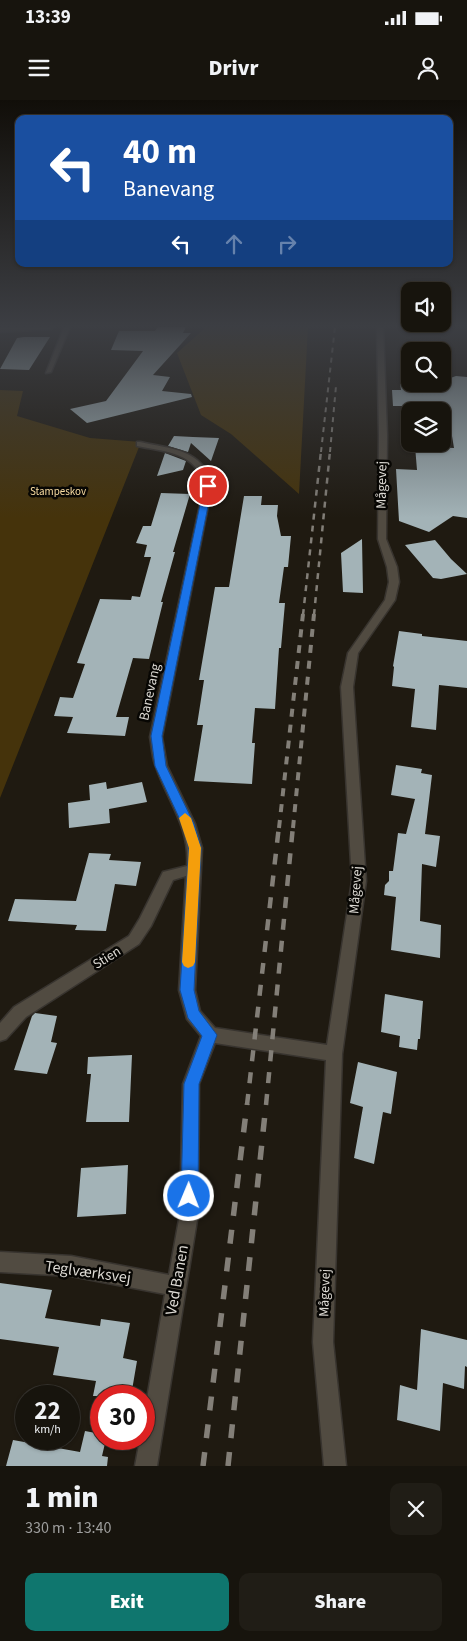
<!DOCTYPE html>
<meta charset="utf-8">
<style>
:root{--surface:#17140d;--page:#201d16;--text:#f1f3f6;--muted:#9e9e9d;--line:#36332e;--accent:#0f766e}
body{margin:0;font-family:"Source Sans 3",sans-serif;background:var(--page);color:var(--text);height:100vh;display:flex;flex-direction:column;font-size:19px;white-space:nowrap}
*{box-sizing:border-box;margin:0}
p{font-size:16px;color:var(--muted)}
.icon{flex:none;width:28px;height:28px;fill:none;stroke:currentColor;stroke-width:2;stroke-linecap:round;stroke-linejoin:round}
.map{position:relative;height:1366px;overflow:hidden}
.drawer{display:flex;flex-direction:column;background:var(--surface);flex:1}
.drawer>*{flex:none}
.banner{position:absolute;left:15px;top:15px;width:438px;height:152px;border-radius:10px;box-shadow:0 1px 4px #0004,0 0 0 1px var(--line);background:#1a4fa0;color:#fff;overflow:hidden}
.buttons{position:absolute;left:401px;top:182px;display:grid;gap:10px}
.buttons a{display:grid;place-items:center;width:50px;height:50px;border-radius:10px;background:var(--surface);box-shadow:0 1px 4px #0004,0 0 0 1px var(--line);font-size:25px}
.speed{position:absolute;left:15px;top:1285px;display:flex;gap:10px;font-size:25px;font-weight:700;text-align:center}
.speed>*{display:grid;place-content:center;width:65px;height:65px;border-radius:50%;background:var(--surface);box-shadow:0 1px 4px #0004,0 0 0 1px var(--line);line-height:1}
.speed small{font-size:12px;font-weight:400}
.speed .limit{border:8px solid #d22;background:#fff;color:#111}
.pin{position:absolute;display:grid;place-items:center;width:42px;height:42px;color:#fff;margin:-21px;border:2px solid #fff;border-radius:50%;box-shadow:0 1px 5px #0007}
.me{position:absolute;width:55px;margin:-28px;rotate:1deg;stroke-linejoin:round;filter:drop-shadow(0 0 4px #0008)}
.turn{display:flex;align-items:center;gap:18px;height:105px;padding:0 25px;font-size:22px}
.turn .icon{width:65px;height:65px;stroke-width:2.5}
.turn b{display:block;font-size:35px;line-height:42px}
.lanes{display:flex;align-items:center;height:48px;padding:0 25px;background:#0003;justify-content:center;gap:25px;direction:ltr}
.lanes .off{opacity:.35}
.round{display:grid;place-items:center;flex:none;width:52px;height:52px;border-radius:10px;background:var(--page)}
.overview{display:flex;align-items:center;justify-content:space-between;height:85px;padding:0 25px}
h1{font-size:30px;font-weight:800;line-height:38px}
.primary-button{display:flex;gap:10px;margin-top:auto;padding:10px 25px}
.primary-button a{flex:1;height:58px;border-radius:10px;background:var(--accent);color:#fff;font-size:20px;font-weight:800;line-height:58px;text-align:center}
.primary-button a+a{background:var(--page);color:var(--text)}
.status{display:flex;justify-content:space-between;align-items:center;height:35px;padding:0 25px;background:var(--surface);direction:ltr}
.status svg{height:14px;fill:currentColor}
header{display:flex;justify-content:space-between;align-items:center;height:65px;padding:0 25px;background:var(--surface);font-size:22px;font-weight:800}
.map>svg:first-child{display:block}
</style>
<div class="status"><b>13:39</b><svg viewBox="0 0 49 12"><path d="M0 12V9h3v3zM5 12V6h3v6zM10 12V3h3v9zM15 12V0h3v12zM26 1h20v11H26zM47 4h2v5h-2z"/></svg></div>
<header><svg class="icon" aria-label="menu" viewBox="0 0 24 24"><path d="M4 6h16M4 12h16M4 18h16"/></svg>Drivr<svg class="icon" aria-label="person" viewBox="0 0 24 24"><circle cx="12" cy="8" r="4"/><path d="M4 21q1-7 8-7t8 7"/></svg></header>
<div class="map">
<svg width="467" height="1366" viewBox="0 0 467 1366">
<rect width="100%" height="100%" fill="#1f1a11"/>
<path fill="#45330b" d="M 206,227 L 308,227 L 299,394 L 231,334 L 201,315 L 177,253 Z
M 0,290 L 23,291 L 17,316 L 90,338 L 141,342 L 0,698 Z"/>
<path fill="#a3b3b7" d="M 158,227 L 186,227 L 183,233 L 191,233 L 153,275 L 170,277 L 162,291 L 191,294 L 192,297 L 87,323 L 70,309 L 106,301 L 143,251 L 111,250 L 119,231 L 155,231 Z
M 24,237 L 50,237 L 29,270 L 0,269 L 17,238 Z
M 456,276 L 467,277 L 467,418 L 453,416 L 429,432 L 399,421 L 396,369 L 417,370 L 415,346 L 454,348 L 448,312 L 405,310 L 405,306 L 393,306 L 392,290 L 401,290 L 400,284 L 442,284 L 442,281 Z
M 174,336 L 193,337 L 219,338 L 211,361 L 191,343 L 188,352 L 168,346 Z
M 165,353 L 186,361 L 183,370 L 157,376 Z
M 161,393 L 190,394 L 173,452 L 175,452 L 161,502 L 163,502 L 149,559 L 133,558 L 116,617 L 129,617 L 125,636 L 67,633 L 73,617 L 54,616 L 60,597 L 73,598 L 85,564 L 77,563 L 100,499 L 131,500 L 132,496 L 140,497 L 151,457 L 144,457 L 147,445 L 136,443 L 143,426 L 151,426 Z
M 244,396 L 262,396 L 261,405 L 278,405 L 277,416 L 281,436 L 291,436 L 288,467 L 284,467 L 279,503 L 285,503 L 281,548 L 279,548 L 275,609 L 255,608 L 252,643 L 255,643 L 252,684 L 194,681 L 203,625 L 197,625 L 204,580 L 199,580 L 215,487 L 229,487 Z
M 362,439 L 363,493 L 343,492 L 341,453 Z
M 435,440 L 451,459 L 467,474 L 441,479 L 433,478 L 405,445 Z
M 399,531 L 422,534 L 422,536 L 467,541 L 467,588 L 439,585 L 436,630 L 411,627 L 415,589 L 392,586 L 394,567 L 393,566 Z
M 396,665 L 422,669 L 421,673 L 432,675 L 425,734 L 440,736 L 436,767 L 422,764 L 420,821 L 441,825 L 440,858 L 391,850 L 396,797 L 384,795 L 385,785 L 389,781 L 389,771 L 393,771 L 398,733 L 406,734 L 415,699 L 391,695 Z
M 106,682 L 107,689 L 142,682 L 147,702 L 109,709 L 110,723 L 69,728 L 68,703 L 90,700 L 89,685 Z
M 89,753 L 111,754 L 109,760 L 141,762 L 136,786 L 115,784 L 106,831 L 75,830 L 77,825 L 8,821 L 15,799 L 76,801 Z
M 385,894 L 423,901 L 420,939 L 418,939 L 417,950 L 399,947 L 400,936 L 381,932 Z
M 35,913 L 57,916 L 51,942 L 57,943 L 47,974 L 14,970 L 32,916 Z
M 132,955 L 129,1022 L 86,1022 L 91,974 L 87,974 L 88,957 Z
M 358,962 L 397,972 L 391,1014 L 383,1012 L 374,1064 L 354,1058 L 363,1007 L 350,1003 Z
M 128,1065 L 126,1114 L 77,1117 L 81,1068 Z
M 0,1183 L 52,1190 L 45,1218 L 100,1226 L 101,1219 L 130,1223 L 123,1258 L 137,1261 L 131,1296 L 93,1296 L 96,1281 L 53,1275 L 59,1247 L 0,1239 Z
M 421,1229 L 467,1240 L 467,1267 L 465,1266 L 464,1289 L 443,1283 L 440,1331 L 397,1320 L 400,1285 L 417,1290 Z
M 85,1331 L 101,1334 L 101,1339 L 106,1339 L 102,1356 L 108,1357 L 107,1366 L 6,1366 L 13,1340 L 80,1352 Z"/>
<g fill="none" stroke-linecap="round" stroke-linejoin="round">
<g stroke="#38342f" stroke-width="3">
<path id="minor" d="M 25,227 L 54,227 L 51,229 L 0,232 L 0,228 Z
M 64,227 L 70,227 L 51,272 L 46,273 Z
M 377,227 L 383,227 L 387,335 L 386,439 L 397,467 L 399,482 L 395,500 L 358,553 L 353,587 L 366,781 L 342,954 L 333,1242 L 346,1366 L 324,1366 L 313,1242 L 326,960 L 215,943 L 199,984 L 198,1114 L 157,1366 L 135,1366 L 140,1339 L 144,1339 L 144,1316 L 165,1194 L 71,1176 L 0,1172 L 0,1152 L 71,1156 L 169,1175 L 180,1114 L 183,984 L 201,936 L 187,919 L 179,890 L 186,776 L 173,780 L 151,826 L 139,844 L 26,917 L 6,939 L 0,941 L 0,923 L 14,907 L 129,836 L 140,818 L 163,772 L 187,766 C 190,727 168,702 156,667 C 152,658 152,647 150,637 L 204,386 C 197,352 166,352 137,346 L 137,342 L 140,342 C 171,349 204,349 212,386 L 162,637 L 167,666 L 195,724 L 202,748 L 195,890 L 200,911 L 215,928 L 327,945 L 352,781 L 341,587 L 348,553 L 385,500 L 389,482 L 387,467 L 378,439 L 379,335 Z"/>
</g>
<use href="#minor" fill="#514b41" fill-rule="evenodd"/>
<path stroke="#837f78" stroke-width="2" stroke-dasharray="5 5" stroke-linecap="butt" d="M 321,352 L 335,227
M 330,352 L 336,286"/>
<path stroke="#837f78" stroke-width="2.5" stroke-dasharray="6 6" stroke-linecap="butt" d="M 303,515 L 321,351
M 314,515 L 330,351"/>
<path stroke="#837f78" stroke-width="4" stroke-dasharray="8 8" stroke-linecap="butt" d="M 279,728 L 303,514
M 293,728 L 314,514"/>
<path stroke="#837f78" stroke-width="4.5" stroke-dasharray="11 11" stroke-linecap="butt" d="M 247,1005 L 279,726
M 266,1005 L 293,726"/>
<path stroke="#837f78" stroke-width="5.5" stroke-dasharray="14 14" stroke-linecap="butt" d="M 203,1366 L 247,1004
M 228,1366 L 266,1004"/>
</g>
<linearGradient id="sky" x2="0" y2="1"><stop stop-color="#110e09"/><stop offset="0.54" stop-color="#3c3e43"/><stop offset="1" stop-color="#3c3e43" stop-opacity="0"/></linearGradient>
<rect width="467" height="418" fill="url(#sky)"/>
<path fill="#1a73e8" stroke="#114b97" d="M 208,384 L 212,386 L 162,636 L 166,666 L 194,724 L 201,748 L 194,890 L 199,911 L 217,935 L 199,984 L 198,1096 L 195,1102 L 189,1104 L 183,1102 L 181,1096 L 184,984 L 202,936 L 188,918 L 180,890 L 189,748 L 182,724 L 155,666 L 151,636 L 204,386 Z"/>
<path fill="#f59e0b" d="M 185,713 L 191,718 L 201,748 L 195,862 L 193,866 L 188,868 L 184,866 L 182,862 L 189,748 L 179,718 Z"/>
<g text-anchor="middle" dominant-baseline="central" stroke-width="5" stroke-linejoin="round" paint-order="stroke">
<g font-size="11" fill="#f9dca2" stroke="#070603">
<text x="58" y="391">Stampeskov</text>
</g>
<g font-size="14" fill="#dddad4" stroke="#070603">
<text transform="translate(382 385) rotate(-89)">Mågevej</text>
<text transform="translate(150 592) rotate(-78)">Banevang</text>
<text transform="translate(356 790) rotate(-86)">Mågevej</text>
<text transform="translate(107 858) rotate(-32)">Stien</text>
<text transform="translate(325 1193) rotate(-88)">Mågevej</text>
</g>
<g font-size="16" fill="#dddad4" stroke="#070603">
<text transform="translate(88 1172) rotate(8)">Teglværksvej</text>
<text transform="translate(177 1180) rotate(-80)">Ved Banen</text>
</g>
</g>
</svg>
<div class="buttons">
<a><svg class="icon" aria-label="sound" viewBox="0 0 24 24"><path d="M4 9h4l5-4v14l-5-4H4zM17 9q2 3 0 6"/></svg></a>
<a><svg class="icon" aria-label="search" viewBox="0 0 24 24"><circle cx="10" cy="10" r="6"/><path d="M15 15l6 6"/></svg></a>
<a><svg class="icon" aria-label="layers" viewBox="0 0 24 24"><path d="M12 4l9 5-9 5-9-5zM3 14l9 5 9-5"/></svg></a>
</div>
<div class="speed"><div>22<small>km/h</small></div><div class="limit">30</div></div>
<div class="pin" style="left:208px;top:386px;background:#d93025"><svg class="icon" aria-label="arrive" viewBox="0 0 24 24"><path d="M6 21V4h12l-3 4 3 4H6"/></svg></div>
<svg class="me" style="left:189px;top:1096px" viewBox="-20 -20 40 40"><circle r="17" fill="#1a73e8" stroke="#fff" stroke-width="3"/><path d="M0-11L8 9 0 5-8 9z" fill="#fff"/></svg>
<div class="banner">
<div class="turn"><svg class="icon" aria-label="left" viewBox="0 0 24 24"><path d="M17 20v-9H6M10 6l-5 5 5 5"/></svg><div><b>40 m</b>Banevang</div></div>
<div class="lanes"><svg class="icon" aria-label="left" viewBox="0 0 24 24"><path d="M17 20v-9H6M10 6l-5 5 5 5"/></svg><svg class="icon off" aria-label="ahead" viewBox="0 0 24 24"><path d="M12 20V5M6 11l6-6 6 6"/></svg><svg class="icon off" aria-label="right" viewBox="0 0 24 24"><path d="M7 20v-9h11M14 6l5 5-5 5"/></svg></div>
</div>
</div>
<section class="drawer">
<div class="overview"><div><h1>1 min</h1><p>330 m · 13:40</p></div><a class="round"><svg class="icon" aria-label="close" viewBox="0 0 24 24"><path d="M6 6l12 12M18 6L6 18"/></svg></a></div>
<div class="primary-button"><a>Exit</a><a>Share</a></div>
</section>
